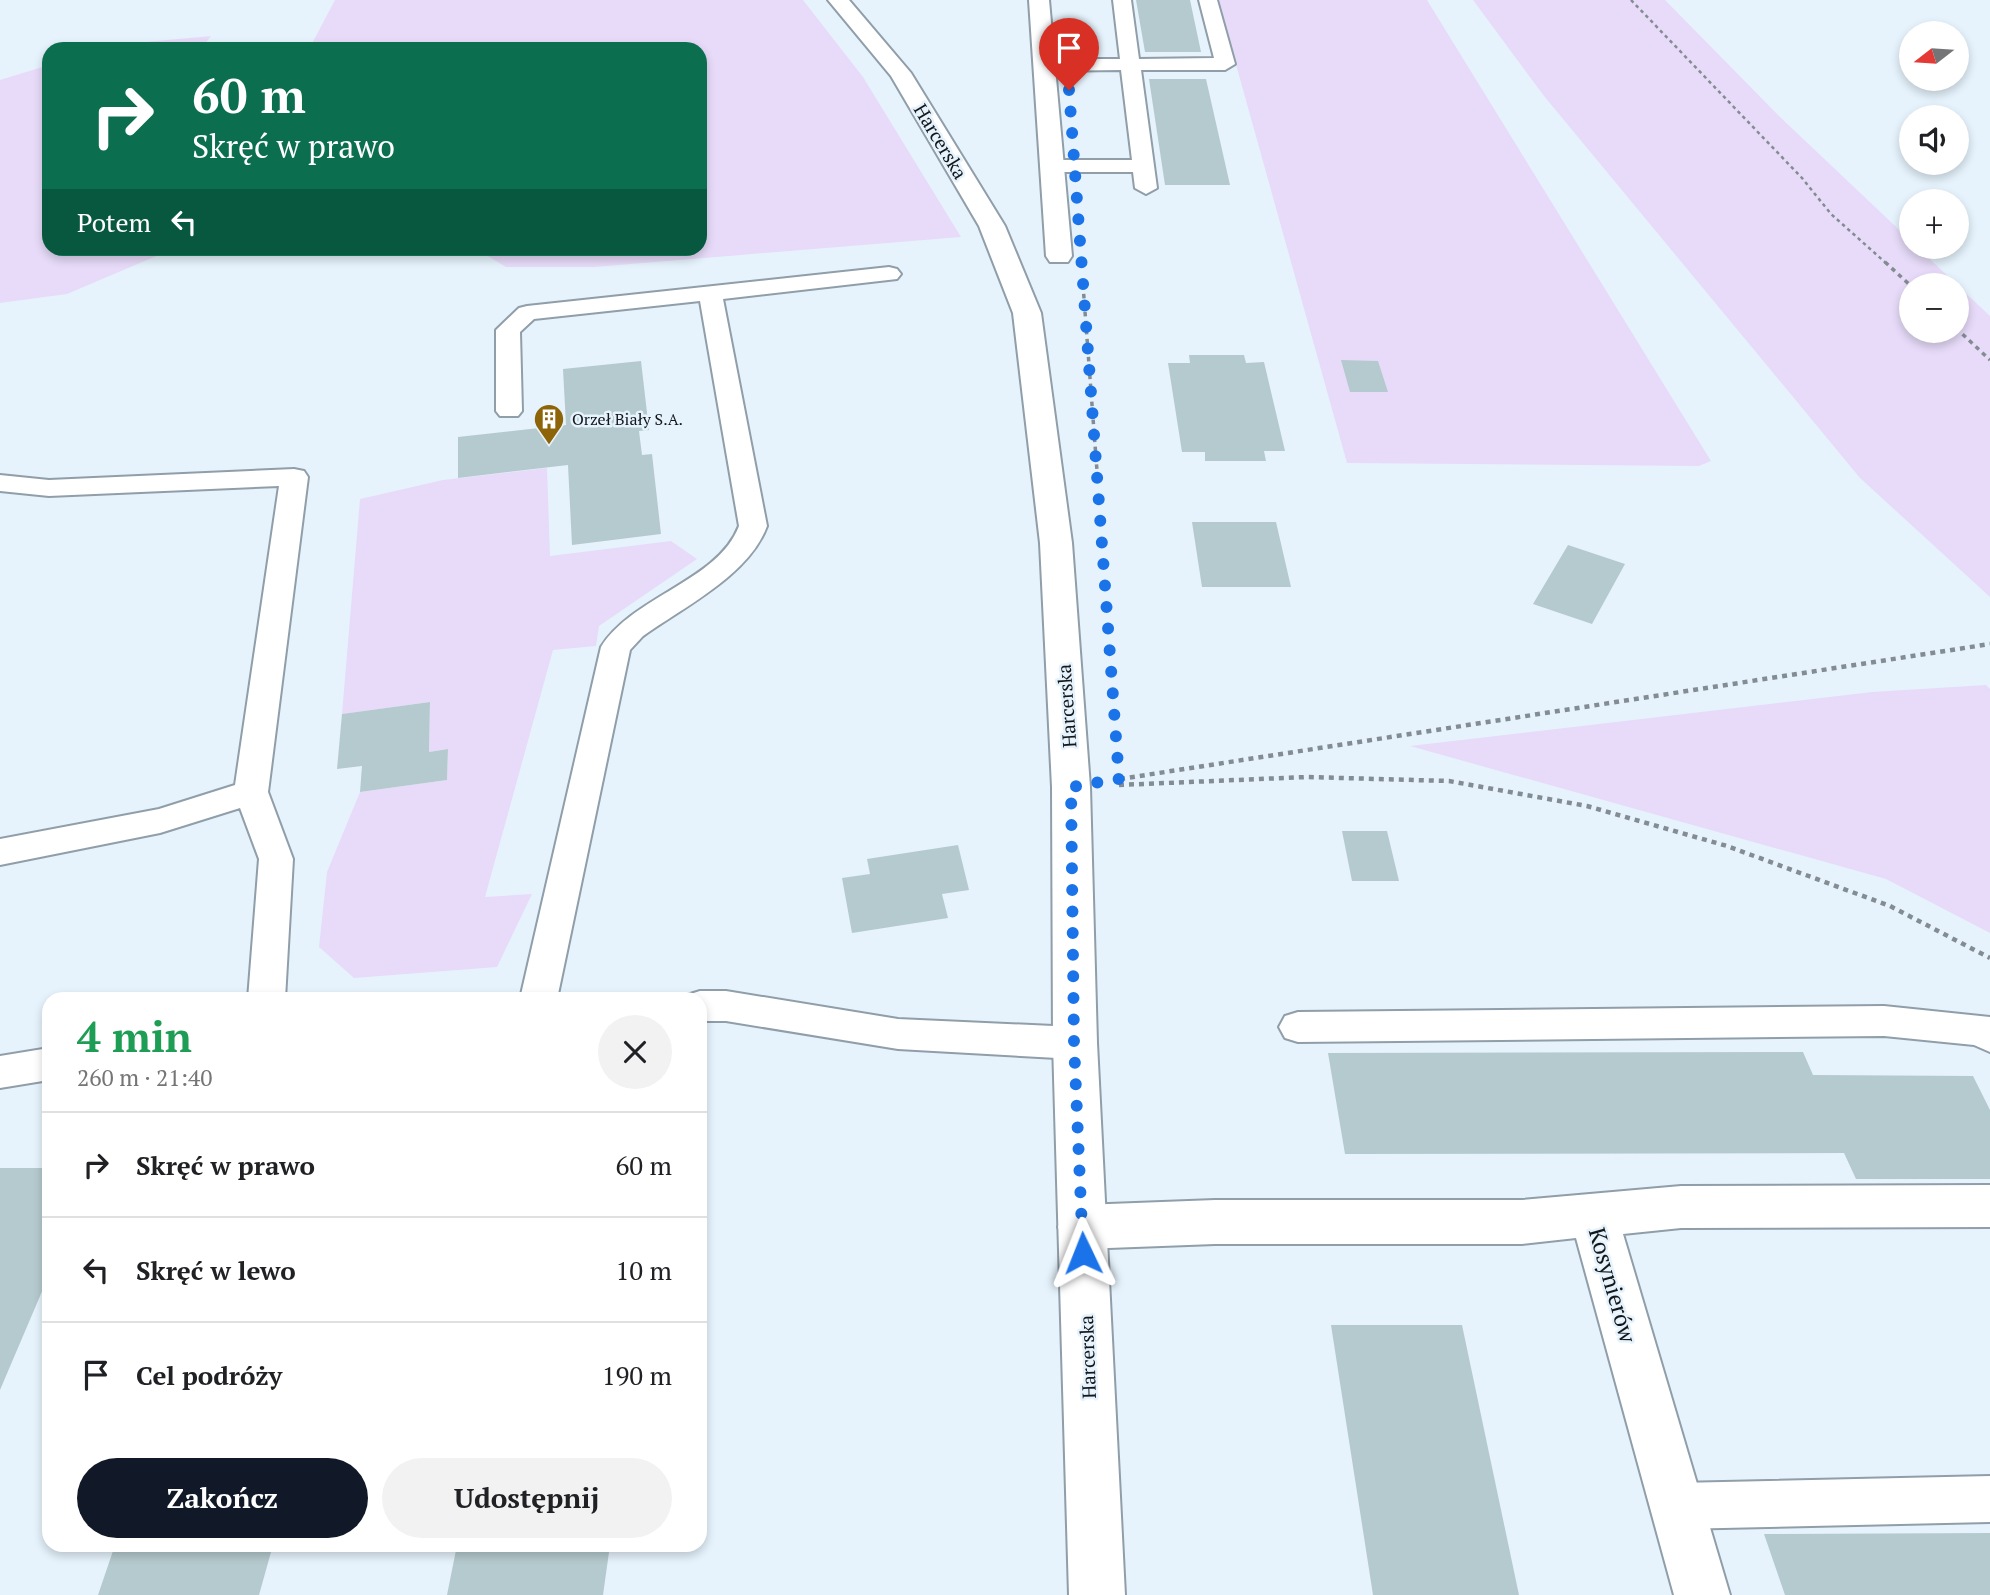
<!DOCTYPE html>
<html lang="pl">
<meta charset="utf-8">
<style>
:root{--surface:#fff;--page:#f2f2f2;--text:#202124;--muted:#757577;--line:#e0e0e0;--accent:#111827}
body{margin:0;font-family:"PT Serif",serif;background:var(--page);color:var(--text);height:100vh;display:flex;flex-direction:column;font-size:26px;white-space:nowrap}
*{box-sizing:border-box;margin:0}
p{font-size:23px;color:var(--muted)}
.icon{flex:none;width:38px;height:38px;fill:none;stroke:currentColor;stroke-width:2;stroke-linecap:round;stroke-linejoin:round}
.map{position:relative;flex:1;overflow:hidden}
.side{position:absolute;left:42px;top:992px;width:665px;height:560px;display:flex;flex-direction:column;background:var(--surface);border-radius:21px;box-shadow:0 4px 10px #0003}
.side>*{flex:none}
.guide{position:absolute;left:42px;top:42px;width:665px;height:214px;border-radius:21px;box-shadow:0 4px 10px #0003;background:#0b6e4f;color:#fff;overflow:hidden}
.needle{width:46px;rotate:253deg}
.fabs{position:absolute;left:1899px;top:21px;display:grid;gap:14px}
.fabs a{display:grid;place-items:center;width:70px;height:70px;border-radius:50%;background:var(--surface);box-shadow:0 4px 10px #0003;font-size:35px}
.pin{position:absolute;display:grid;place-items:center;width:60px;height:60px;color:#fff;margin:-72px -30px;border-radius:50% 50% 50% 0;rotate:-45deg;box-shadow:0 0 7px #0007}
.pin .icon{rotate:45deg}
.me{position:absolute;width:77px;margin:-38px;rotate:358deg;stroke-linejoin:round;filter:drop-shadow(0 0 5px #0008)}
.turn{display:flex;align-items:center;gap:24px;height:147px;padding:0 35px;font-size:32px}
.turn .icon{width:91px;height:91px;stroke-width:2.5}
.turn b{display:block;font-size:49px;line-height:60px}
.then{display:flex;align-items:center;height:66px;padding:0 35px;background:#0003;gap:14px;font-size:26px}
.round{display:grid;place-items:center;flex:none;width:74px;height:74px;border-radius:37px;background:var(--page)}
.summary{display:flex;align-items:center;justify-content:space-between;height:119px;padding:0 35px}
h1{font-size:42px;font-weight:700;line-height:52px;color:#1e9e55}
.button{display:flex;gap:14px;margin-top:auto;padding:14px 35px}
.button a{flex:1;height:80px;border-radius:42px;background:var(--accent);color:#fff;font-size:28px;font-weight:700;line-height:80px;text-align:center}
.button a+a{background:var(--page);color:var(--text)}
ul{padding:0;list-style:none}
li{display:flex;align-items:center;gap:21px;height:105px;padding:0 35px;border-top:2px solid var(--line)}
li div{flex:1}
li b{display:block;font-size:26px}
li em{font-style:normal}
.map>svg:first-child{display:block}
</style>
<div class="map">
<svg width="1990" height="1595" viewBox="0 0 1990 1595">
<rect width="100%" height="100%" fill="#e6f3fc"/>
<path fill="#e7dbf9" fill-rule="evenodd" d="M 335,0 L 803,0 L 863,77 L 961,237 L 594,267 L 506,267 L 476,249 L 700,248 L 700,49 L 309,49 Z
M 1218,0 L 1427,0 L 1711,461 L 1699,466 L 1347,463 Z
M 1473,0 L 1665,0 L 1780,117 L 1911,241 L 1911,247 L 1917,247 L 1990,316 L 1990,597 L 1860,478 L 1544,96 ZM 1956,285 L 1956,331 L 1911,331 L 1911,285 Z
M 211,36 L 201,49 L 100,49 L 113,45 Z
M 49,65 L 49,248 L 173,249 L 67,294 L 0,303 L 0,80 Z
M 547,468 L 550,556 L 671,541 L 697,559 L 599,626 L 596,646 L 553,650 L 485,897 L 532,894 L 497,967 L 354,978 L 319,947 L 327,872 L 360,792 L 447,780 L 448,749 L 429,752 L 430,702 L 342,714 L 360,499 L 443,480 Z
M 1986,685 L 1990,689 L 1990,933 L 1886,879 L 1410,746 L 1872,692 Z"/>
<path fill="#b5cace" d="M 1136,0 L 1190,0 L 1201,52 L 1145,52 Z
M 1149,79 L 1206,79 L 1230,185 L 1165,185 Z
M 1189,355 L 1244,355 L 1246,363 L 1264,362 L 1285,451 L 1264,451 L 1266,461 L 1205,461 L 1205,452 L 1182,452 L 1168,363 L 1190,363 Z
M 1341,360 L 1378,361 L 1388,392 L 1350,392 Z
M 641,361 L 649,430 L 639,431 L 642,455 L 652,454 L 661,534 L 572,545 L 568,465 L 458,478 L 458,437 L 566,425 L 563,369 Z
M 1192,522 L 1276,522 L 1291,587 L 1202,587 Z
M 1568,545 L 1625,564 L 1592,624 L 1533,604 Z
M 430,702 L 429,752 L 448,749 L 447,780 L 360,792 L 362,766 L 337,769 L 342,714 Z
M 1342,831 L 1387,831 L 1399,881 L 1352,881 Z
M 958,845 L 969,890 L 942,894 L 948,918 L 852,933 L 842,878 L 870,874 L 867,859 Z
M 1803,1052 L 1813,1075 L 1973,1076 L 1990,1110 L 1990,1179 L 1856,1179 L 1844,1153 L 1345,1154 L 1328,1053 Z
M 0,1168 L 49,1168 L 49,1275 L 0,1390 Z
M 1331,1325 L 1462,1325 L 1519,1595 L 1373,1595 Z
M 1990,1533 L 1990,1595 L 1785,1595 L 1764,1534 Z
M 115,1545 L 273,1545 L 259,1595 L 98,1595 Z
M 457,1545 L 610,1545 L 603,1595 L 447,1595 Z"/>
<g fill="none" stroke-linecap="round" stroke-linejoin="round">
<g stroke="#8f9ea9" stroke-width="4">
<path id="service" d="M 1113,0 L 1131,0 L 1139,59 L 1214,58 L 1199,0 L 1217,0 L 1235,64 L 1225,70 L 1141,70 L 1157,188 L 1146,194 L 1135,188 L 1133,172 L 1052,172 L 1041,166 L 1052,160 L 1132,160 L 1121,70 L 1044,71 L 1034,65 L 1044,59 L 1120,59 Z
M 889,267 L 897,269 L 901,274 L 897,279 L 723,299 L 767,526 C 749,575 685,606 643,636 L 630,650 L 557,999 L 520,999 L 601,647 C 633,596 718,581 739,526 L 700,301 L 534,319 L 520,332 L 522,411 L 518,416 L 500,416 L 496,411 L 496,330 L 519,308 L 527,306 Z
M 294,469 L 304,471 L 308,477 L 268,792 L 293,859 L 285,999 L 248,999 L 259,859 L 240,808 L 160,833 L 0,865 L 0,839 L 159,809 L 235,785 L 279,486 L 49,496 L 0,491 L 0,475 L 49,480 Z
M 700,991 L 726,991 L 898,1019 L 1075,1027 L 1088,1032 L 1094,1043 L 1088,1054 L 1075,1059 L 898,1049 L 726,1021 L 700,1021 L 700,999 L 685,999 L 687,995 Z
M 1884,1006 L 1990,1017 L 1990,1052 L 1974,1045 L 1884,1036 L 1298,1042 L 1285,1038 L 1279,1027 L 1285,1016 L 1298,1012 Z
M 49,1048 L 49,1080 L 0,1088 L 0,1056 Z
M 1990,1476 L 1990,1522 L 1677,1529 L 1660,1523 L 1654,1506 L 1660,1489 L 1677,1483 Z"/>
</g>
<g stroke="#8f9ea9" stroke-width="4">
<path id="minor" d="M 1029,0 L 1049,0 L 1072,256 L 1068,262 L 1050,262 L 1046,256 Z
M 1990,1185 L 1990,1227 L 1681,1228 L 1623,1234 L 1730,1595 L 1674,1595 L 1576,1238 L 1522,1244 L 1215,1244 L 1082,1249 L 1065,1242 L 1058,1227 L 1065,1212 L 1082,1205 L 1215,1200 L 1522,1200 L 1681,1186 Z"/>
</g>
<g stroke="#8f9ea9" stroke-width="4">
<path id="primary" d="M 828,0 L 849,0 L 911,73 L 1005,226 L 1041,313 L 1072,543 L 1090,787 L 1097,1043 L 1125,1595 L 1069,1595 L 1053,1043 L 1052,787 L 1040,543 L 1013,313 L 979,226 L 891,76 Z"/>
</g>
<path stroke="#838c93" stroke-width="2.5" stroke-dasharray="3.5 3.5" stroke-linecap="butt" d="M 1631,0 L 1802,178 L 1831,214 L 1887,264"/>
<path stroke="#838c93" stroke-width="3.5" stroke-dasharray="4.5 4.5" stroke-linecap="butt" d="M 1885,262 L 1911,286
M 1083,285 L 1097,471
M 1956,328 L 1990,360"/>
<path stroke="#838c93" stroke-width="4.5" stroke-dasharray="5 5" stroke-linecap="butt" d="M 1120,779 L 1990,644
M 1119,785 L 1307,777 L 1449,781 L 1587,806 L 1727,846 L 1890,906 L 1990,958"/>
<use href="#service" fill="#fff" fill-rule="evenodd"/>
<use href="#minor" fill="#fff" fill-rule="evenodd"/>
<use href="#primary" fill="#fff" fill-rule="evenodd"/>
</g>
<g fill="none" stroke-linecap="round" stroke-linejoin="round">
<path stroke="#1a73e8" stroke-width="12" stroke-dasharray="0 21.6" d="M 1069,90 L 1119,779 L 1071,787 L 1074,1043 L 1083,1253"/>
</g>
<defs>
<g id="building-pin" transform="scale(1.575)"><path d="M0 17L-7.5 6A9.5 9.5 0 1 1 7.5 6Z" fill="#8d6407" stroke="#e6f3fc"/><path d="M-4-6H4V6H1V3H-1V6H-4ZM-2.5-4.3h1.7v1.8h-1.7ZM.8-4.3h1.7v1.8H.8ZM-2.5-1h1.7V.8h-1.7ZM.8-1h1.7V.8H.8Z" fill="#fff"/></g>
</defs>
<g fill-rule="evenodd">
<use href="#building-pin" x="549" y="419"/>
</g>
<g text-anchor="middle" dominant-baseline="central" stroke-width="5" stroke-linejoin="round" paint-order="stroke">
<g font-size="16" fill="#12171b" stroke="#e6f3fc" text-anchor="start">
<text x="572" y="419">Orzeł Biały S.A.</text>
</g>
<g font-size="19" fill="#12171b" stroke="#e6f3fc">
<text transform="translate(941 141) rotate(59)">Harcerska</text>
<text transform="translate(1066 706) rotate(-94)">Harcerska</text>
<text transform="translate(1087 1357) rotate(-92)">Harcerska</text>
</g>
<g font-size="23" fill="#12171b" stroke="#e6f3fc">
<text transform="translate(1613 1285) rotate(74)">Kosynierów</text>
</g>
</g>
</svg>
<div class="fabs">
<a><svg class="needle" viewBox="-14 -14 28 28"><path d="M0-13l5 13h-10z" fill="#e53935"/><path d="M0 13l5-13h-10z" fill="#757577"/></svg></a>
<a><svg class="icon" aria-label="sound" viewBox="0 0 24 24"><path d="M4 9h4l5-4v14l-5-4H4zM17 9q2 3 0 6"/></svg></a>
<a>+</a>
<a>−</a>
</div>
<div class="pin" style="left:1069px;top:90px;background:#d93025"><svg class="icon" aria-label="arrive" viewBox="0 0 24 24"><path d="M6 21V4h12l-3 4 3 4H6"/></svg></div>
<svg class="me" style="left:1083px;top:1253px" viewBox="-20 -20 40 40"><path d="M0-17L14 15 0 8-14 15z" fill="#1a73e8" stroke="#fff" stroke-width="4"/></svg>
<div class="guide">
<div class="turn"><svg class="icon" aria-label="right" viewBox="0 0 24 24"><path d="M7 20v-9h11M14 6l5 5-5 5"/></svg><div><b>60 m</b>Skręć w prawo</div></div>
<div class="then">Potem<svg class="icon" aria-label="left" viewBox="0 0 24 24"><path d="M17 20v-9H6M10 6l-5 5 5 5"/></svg></div>
</div>
<section class="side">
<div class="summary"><div><h1>4 min</h1><p>260 m · 21:40</p></div><a class="round"><svg class="icon" aria-label="close" viewBox="0 0 24 24"><path d="M6 6l12 12M18 6L6 18"/></svg></a></div>
<ul>
<li><svg class="icon" aria-label="right" viewBox="0 0 24 24"><path d="M7 20v-9h11M14 6l5 5-5 5"/></svg><div><b>Skręć w prawo</b></div><em>60 m</em></li>
<li><svg class="icon" aria-label="left" viewBox="0 0 24 24"><path d="M17 20v-9H6M10 6l-5 5 5 5"/></svg><div><b>Skręć w lewo</b></div><em>10 m</em></li>
<li><svg class="icon" aria-label="arrive" viewBox="0 0 24 24"><path d="M6 21V4h12l-3 4 3 4H6"/></svg><div><b>Cel podróży</b></div><em>190 m</em></li>
</ul>
<div class="button"><a>Zakończ</a><a>Udostępnij</a></div>
</section>
</div>
